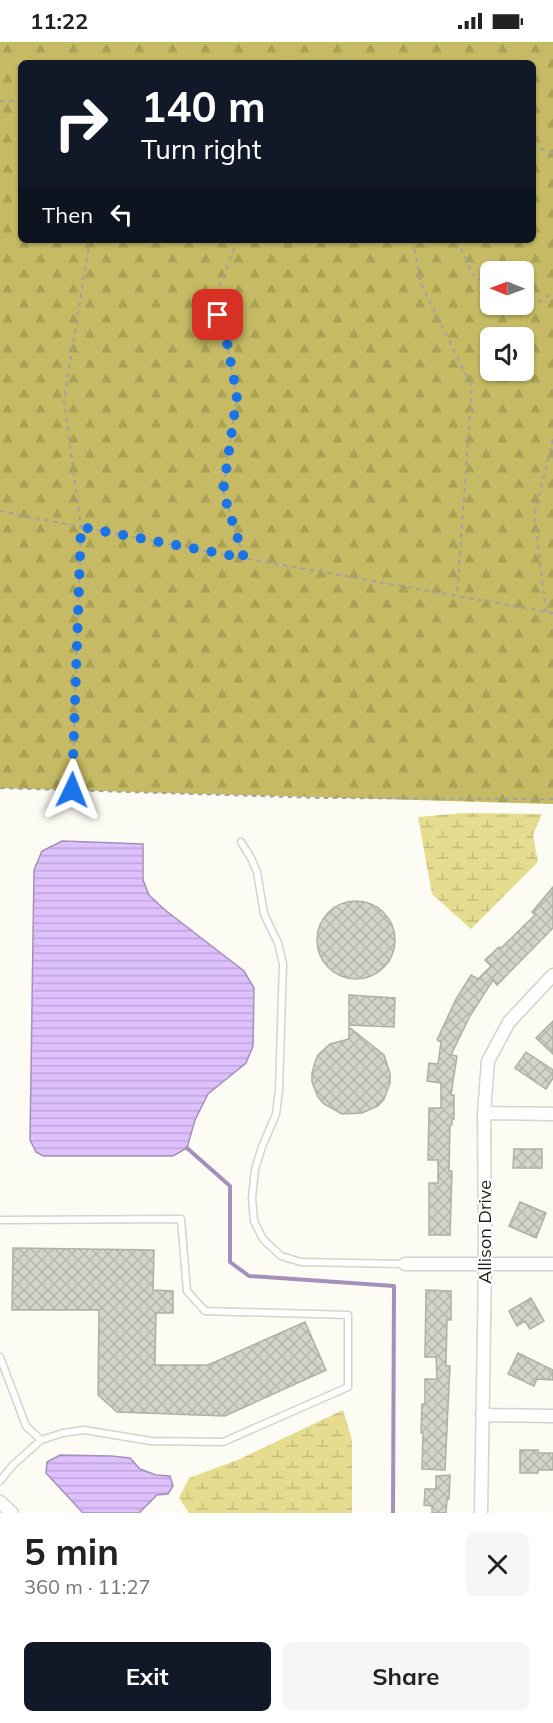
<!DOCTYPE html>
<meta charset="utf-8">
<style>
:root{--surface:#fff;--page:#f6f6f6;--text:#222;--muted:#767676;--accent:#111827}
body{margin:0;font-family:Mulish,sans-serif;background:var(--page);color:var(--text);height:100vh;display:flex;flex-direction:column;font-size:22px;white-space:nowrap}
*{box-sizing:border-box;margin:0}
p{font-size:20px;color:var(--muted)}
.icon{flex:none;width:33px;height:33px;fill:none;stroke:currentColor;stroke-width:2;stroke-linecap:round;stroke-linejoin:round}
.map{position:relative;height:1471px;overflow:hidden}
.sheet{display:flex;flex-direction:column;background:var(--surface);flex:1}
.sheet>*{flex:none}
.banner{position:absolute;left:18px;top:18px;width:518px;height:183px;border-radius:9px;box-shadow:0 2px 4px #0004;background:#111827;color:#fff;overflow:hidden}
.needle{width:39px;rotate:271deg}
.buttons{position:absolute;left:480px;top:219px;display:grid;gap:12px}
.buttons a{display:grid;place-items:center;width:54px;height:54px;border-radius:9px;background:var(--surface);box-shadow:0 2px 4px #0004;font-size:30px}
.pin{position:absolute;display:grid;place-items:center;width:51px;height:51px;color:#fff;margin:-26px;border-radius:12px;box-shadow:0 3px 9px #0006}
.me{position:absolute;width:66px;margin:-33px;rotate:2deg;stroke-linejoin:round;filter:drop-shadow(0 0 4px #0008)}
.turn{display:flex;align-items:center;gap:21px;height:126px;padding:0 24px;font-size:27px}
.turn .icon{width:78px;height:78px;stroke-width:2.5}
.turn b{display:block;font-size:42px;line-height:51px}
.then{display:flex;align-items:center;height:57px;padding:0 24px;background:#0003;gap:12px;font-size:22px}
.round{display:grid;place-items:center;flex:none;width:63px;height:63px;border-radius:9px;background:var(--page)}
.head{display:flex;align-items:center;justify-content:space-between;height:102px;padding:0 24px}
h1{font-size:36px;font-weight:700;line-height:45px}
.button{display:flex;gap:12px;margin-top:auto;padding:12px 24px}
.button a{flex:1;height:69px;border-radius:9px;background:var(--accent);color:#fff;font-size:24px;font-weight:700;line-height:69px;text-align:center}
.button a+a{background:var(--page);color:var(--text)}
.status{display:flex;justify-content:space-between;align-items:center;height:42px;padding:0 30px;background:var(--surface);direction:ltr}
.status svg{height:16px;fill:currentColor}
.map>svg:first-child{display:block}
</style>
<div class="status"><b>11:22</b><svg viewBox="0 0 49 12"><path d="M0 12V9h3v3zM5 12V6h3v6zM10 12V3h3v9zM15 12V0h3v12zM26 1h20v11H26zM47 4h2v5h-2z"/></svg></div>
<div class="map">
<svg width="553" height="1471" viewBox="0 0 553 1471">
<defs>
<pattern id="forest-firs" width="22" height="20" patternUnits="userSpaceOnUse" patternTransform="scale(1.5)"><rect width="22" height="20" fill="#c6bb64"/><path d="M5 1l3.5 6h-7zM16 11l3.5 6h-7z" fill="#aaa056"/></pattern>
<pattern id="wetland-marsh" width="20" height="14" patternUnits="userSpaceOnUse" patternTransform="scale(1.5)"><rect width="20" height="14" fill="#e6dc8f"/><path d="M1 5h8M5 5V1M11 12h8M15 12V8" fill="none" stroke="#c5bc7b"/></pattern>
<pattern id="water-rules" width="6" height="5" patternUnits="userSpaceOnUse" patternTransform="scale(1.5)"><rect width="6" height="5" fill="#ddc0fc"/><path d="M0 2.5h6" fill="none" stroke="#bda5d8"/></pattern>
<pattern id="building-cross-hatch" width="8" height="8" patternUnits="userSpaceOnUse" patternTransform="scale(1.5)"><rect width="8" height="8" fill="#d3d3cb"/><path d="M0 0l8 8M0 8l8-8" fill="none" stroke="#b5b5ae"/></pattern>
</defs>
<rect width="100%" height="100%" fill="#fcfcf4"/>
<path fill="url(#forest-firs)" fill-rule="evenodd" d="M 0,0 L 553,0 L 553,762 L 0,746 ZM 21,21 L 532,21 L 532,198 L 21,198 ZM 490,230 L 524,230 L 524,262 L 490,262 ZM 490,296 L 524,296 L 524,328 L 490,328 Z"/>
<path fill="url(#wetland-marsh)" d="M 463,771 L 542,772 L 533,793 L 538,820 L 471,887 L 432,852 L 418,775 Z
M 343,1368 L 352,1398 L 352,1471 L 189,1471 L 179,1456 L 189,1436 L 240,1417 Z"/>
<path fill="url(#water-rules)" stroke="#a490b9" stroke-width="1.5" d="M 62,799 L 143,802 L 143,838 L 149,853 L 165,868 L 244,929 L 254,946 L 253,1004 L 246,1021 L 208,1052 L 195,1078 L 187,1106 L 173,1114 L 43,1114 L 36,1110 L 30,1098 L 34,828 L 42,809 Z
M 60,1413 L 111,1414 L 130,1416 L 140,1427 L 156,1433 L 170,1434 L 173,1444 L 168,1452 L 157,1453 L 139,1471 L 83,1471 L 46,1431 L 47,1420 Z"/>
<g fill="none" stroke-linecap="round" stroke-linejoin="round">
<path stroke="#a490b9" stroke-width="4" d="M 187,1106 L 230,1144 L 230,1220 L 249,1234 L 394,1244 L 393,1471"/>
</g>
<path fill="url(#building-cross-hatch)" stroke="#afaea7" stroke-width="1.5" d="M 553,845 L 553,886 L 497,943 L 493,938 L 470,974 L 451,1013 L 457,1014 L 451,1053 L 454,1053 L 454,1077 L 452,1077 L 452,1083 L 450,1083 L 449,1129 L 452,1129 L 450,1193 L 429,1193 L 429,1141 L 438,1141 L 438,1118 L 428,1118 L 429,1066 L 441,1066 L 441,1041 L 427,1039 L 429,1021 L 438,1022 L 441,1000 L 437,998 L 456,957 L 471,933 L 478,937 L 491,924 L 485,918 L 499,905 L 501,906 L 535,873 L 532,870 Z
M317 898a39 39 0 1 1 78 0a39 39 0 1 1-78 0Z
M 349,953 L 395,956 L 394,985 L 349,983 Z
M 553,979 L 553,1012 L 536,996 Z
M 349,985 L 384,1013 L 390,1031 L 390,1041 L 384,1057 L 378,1064 L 362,1071 L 342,1072 L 324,1062 L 318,1055 L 312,1040 L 312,1031 L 315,1020 L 318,1013 L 330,1002 L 349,997 Z
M 526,1010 L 553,1028 L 553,1036 L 546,1047 L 515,1026 Z
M 514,1107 L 542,1107 L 542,1126 L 513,1126 Z
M 520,1160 L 546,1171 L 536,1196 L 509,1184 Z
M 13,1206 L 154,1208 L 153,1248 L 173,1249 L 173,1271 L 156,1271 L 155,1323 L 208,1323 L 305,1280 L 326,1328 L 225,1374 L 117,1370 L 98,1353 L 99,1268 L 12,1268 Z
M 426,1248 L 451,1249 L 451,1278 L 447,1278 L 446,1324 L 450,1324 L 445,1428 L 422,1427 L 423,1391 L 421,1391 L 422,1362 L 425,1362 L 425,1337 L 437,1337 L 436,1315 L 425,1315 Z
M 531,1256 L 544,1279 L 530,1287 L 525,1279 L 517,1284 L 509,1269 Z
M 518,1311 L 553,1328 L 553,1338 L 537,1337 L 534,1344 L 508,1332 Z
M 520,1408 L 538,1408 L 538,1411 L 553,1411 L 553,1428 L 538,1428 L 538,1431 L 520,1431 Z
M 450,1433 L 449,1457 L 447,1457 L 446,1471 L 432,1471 L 432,1464 L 424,1463 L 425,1447 L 436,1447 L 436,1434 Z"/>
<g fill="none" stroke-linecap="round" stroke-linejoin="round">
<g stroke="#d4d3cc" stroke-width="9">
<path id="service" d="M 241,800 L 251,816 L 257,830 L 264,872 L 278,901 L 283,922 L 279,1048 L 276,1072 L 262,1105 L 255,1127 L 252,1156 L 254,1179 L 263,1197 L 281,1214 L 301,1220 L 405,1222
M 0,1178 L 181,1177 L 187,1249 L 205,1269 L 348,1273 L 348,1345 L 223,1400 L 151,1399 L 84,1388 L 63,1391 L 41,1398 L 13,1423 L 0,1439
M 0,1315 L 26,1384 L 41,1398"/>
</g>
<g stroke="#d4d3cc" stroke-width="15">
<path id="minor" d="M 484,1071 L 553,1072
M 405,1222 L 553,1222
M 482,1373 L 553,1374
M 0,1460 L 12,1471
M 481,1471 L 485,1223 L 484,1071 L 488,1019 L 509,980 L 553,933"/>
</g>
<path stroke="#a3a39d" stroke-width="2" stroke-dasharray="4.5 4.5" stroke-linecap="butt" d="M 0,59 L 21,59
M 532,103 L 553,111
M 238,198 L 212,262 L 223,284 L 237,354 L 223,449 L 244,516
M 413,198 L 421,242 L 472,345 L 457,554
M 458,198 L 472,232 L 490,243
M 523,262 L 528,266 L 548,254 L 553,255
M 0,469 L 204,509 L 553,571
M 546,570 L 534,474 L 553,397
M 0,746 L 322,756 L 553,757
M 72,748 L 81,485 L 64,358 L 90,198"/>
<use href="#service" stroke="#fff" stroke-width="6"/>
<use href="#minor" stroke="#fff" stroke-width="12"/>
</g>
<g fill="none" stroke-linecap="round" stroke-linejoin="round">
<path stroke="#1a73e8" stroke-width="10" stroke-dasharray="0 18" d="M 72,748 L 81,485 L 244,516 L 223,450 L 237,354 L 224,284 L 218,273"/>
</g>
<g text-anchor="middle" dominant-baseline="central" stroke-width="4.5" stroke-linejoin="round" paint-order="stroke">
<g font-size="18" fill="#20201d" stroke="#fff">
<text transform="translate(484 1190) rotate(-90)">Allison Drive</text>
</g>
</g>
</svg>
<div class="buttons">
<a><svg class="needle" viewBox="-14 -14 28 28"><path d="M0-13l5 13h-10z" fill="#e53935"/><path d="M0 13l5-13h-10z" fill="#767676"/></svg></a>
<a><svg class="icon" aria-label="sound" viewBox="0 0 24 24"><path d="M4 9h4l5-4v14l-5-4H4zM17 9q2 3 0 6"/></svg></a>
</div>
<div class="pin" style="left:218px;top:273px;background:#d93025"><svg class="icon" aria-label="arrive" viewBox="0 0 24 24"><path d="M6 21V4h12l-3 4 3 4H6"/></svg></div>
<svg class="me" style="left:72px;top:748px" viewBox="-20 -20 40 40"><path d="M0-17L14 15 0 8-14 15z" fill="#1a73e8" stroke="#fff" stroke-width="4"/></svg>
<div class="banner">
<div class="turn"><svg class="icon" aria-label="right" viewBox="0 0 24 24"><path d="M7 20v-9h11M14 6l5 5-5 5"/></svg><div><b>140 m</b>Turn right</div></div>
<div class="then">Then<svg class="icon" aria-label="left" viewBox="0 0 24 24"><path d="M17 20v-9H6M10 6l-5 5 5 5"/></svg></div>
</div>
</div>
<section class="sheet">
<div class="head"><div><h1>5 min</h1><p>360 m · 11:27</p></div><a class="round"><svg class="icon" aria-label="close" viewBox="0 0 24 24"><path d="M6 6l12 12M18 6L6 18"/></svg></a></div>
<div class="button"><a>Exit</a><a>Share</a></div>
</section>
